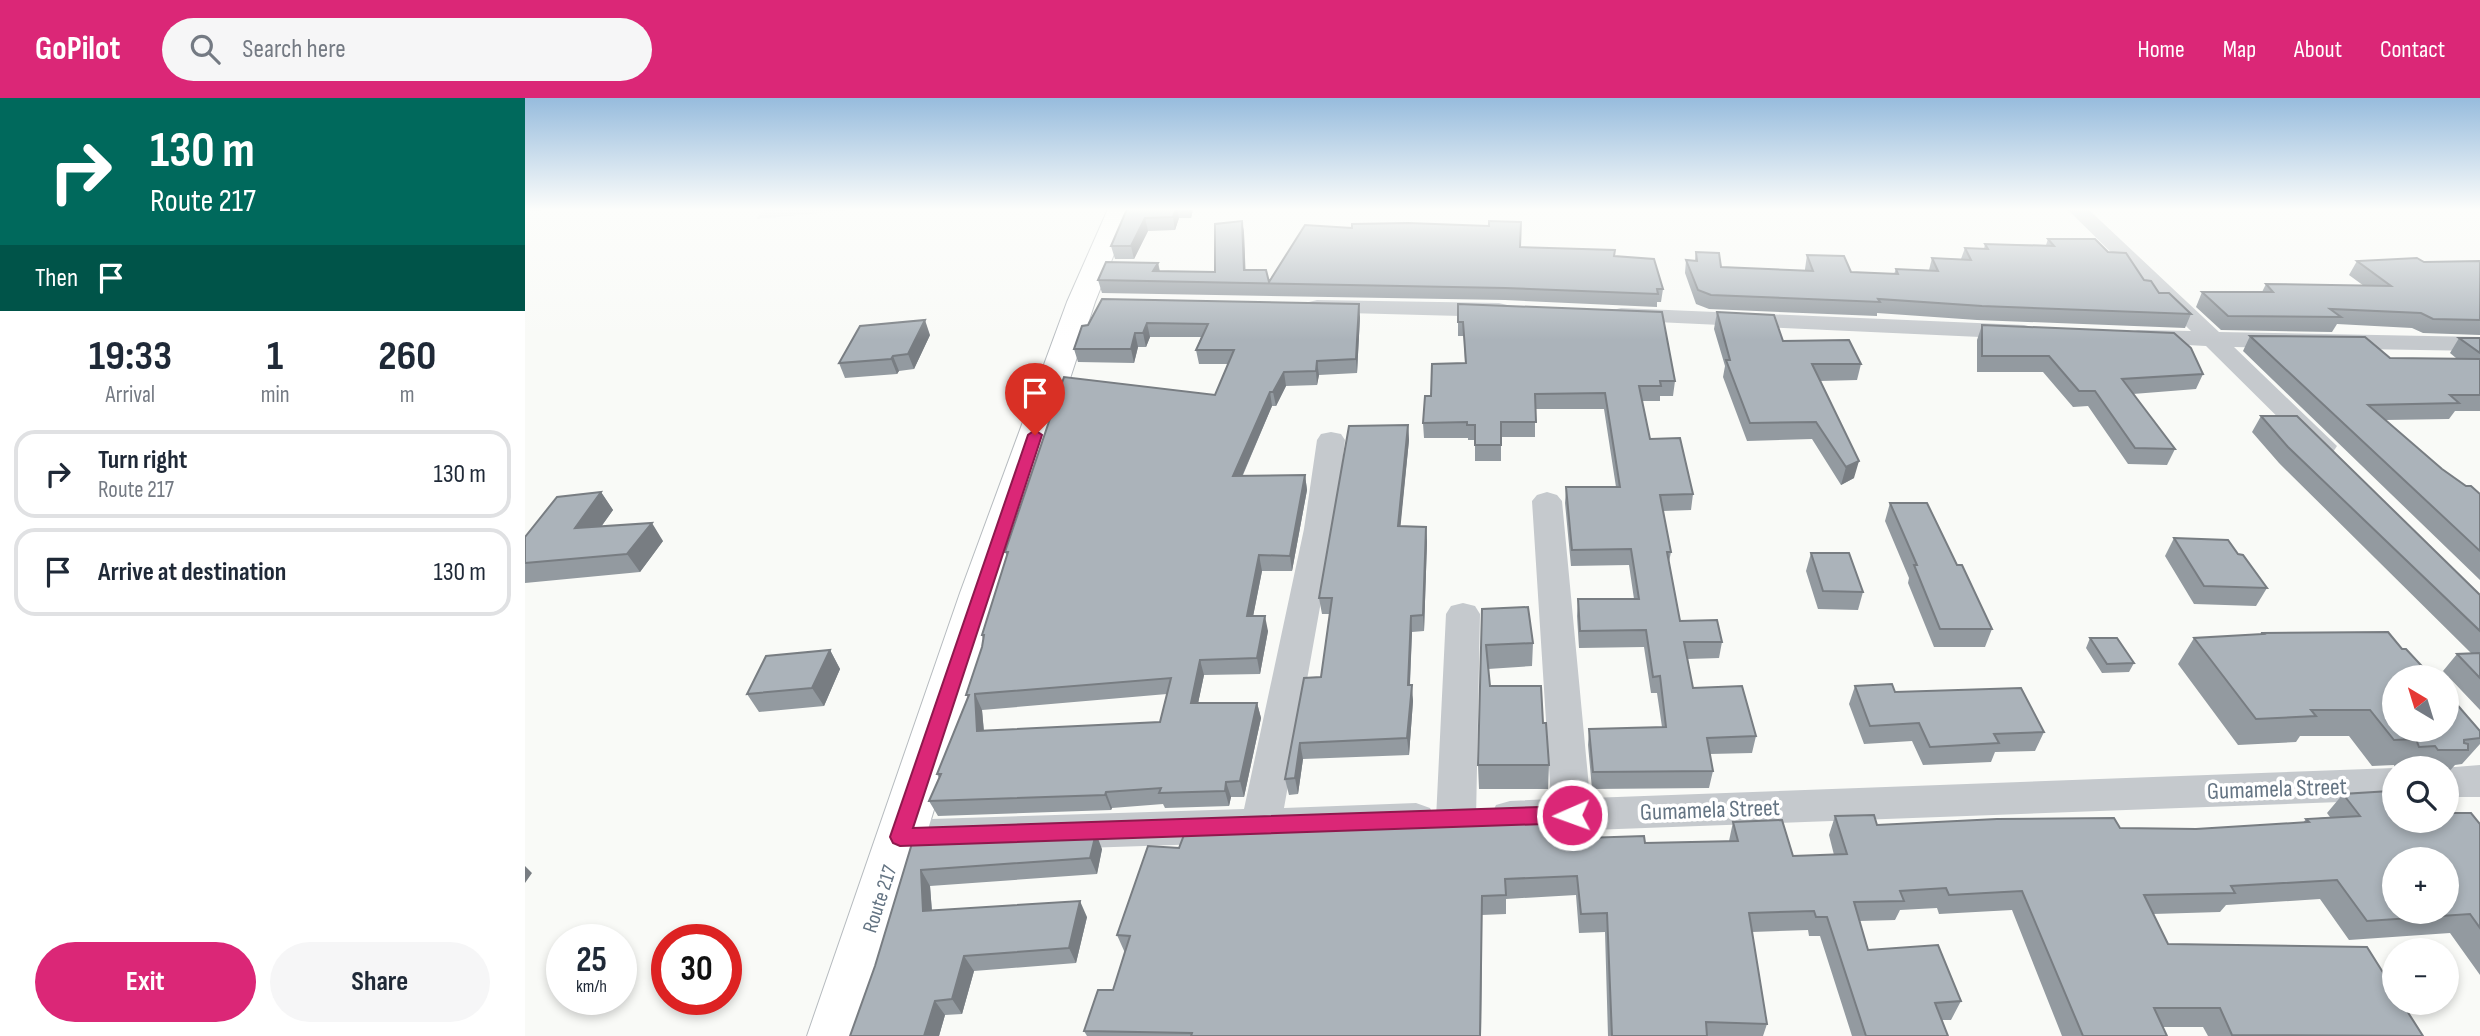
<!DOCTYPE html>
<meta charset="utf-8">
<style>
:root{--surface:#fff;--page:#f6f6f7;--text:#1f2937;--muted:#747a83;--line:#e0e1e3;--accent:#db2777}
body{margin:0;font-family:"Sofia Sans Condensed",sans-serif;background:var(--page);color:var(--text);height:100vh;display:flex;flex-direction:column;font-size:26px;white-space:nowrap}
*{box-sizing:border-box;margin:0}
p{font-size:23px;color:var(--muted)}
.icon{flex:none;width:38px;height:38px;fill:none;stroke:currentColor;stroke-width:2;stroke-linecap:round;stroke-linejoin:round}
.map{position:relative;flex:1;overflow:hidden}
.drawer{display:flex;flex-direction:column;background:var(--surface);width:525px}
.drawer>*{flex:none}
.guide{background:#00695c;color:#fff;overflow:hidden}
.needle{width:46px;rotate:322deg}
.tools{position:absolute;left:1857px;top:567px;display:grid;gap:14px}
.tools a{display:grid;place-items:center;width:77px;height:77px;border-radius:50%;background:var(--surface);box-shadow:0 4px 10px #0003;font-size:35px}
.speed{position:absolute;left:21px;top:826px;display:flex;gap:14px;font-size:35px;font-weight:700;text-align:center}
.speed>*{display:grid;place-content:center;width:91px;height:91px;border-radius:50%;background:var(--surface);box-shadow:0 4px 10px #0003;line-height:1}
.speed small{font-size:18px;font-weight:400}
.speed .limit{border:10px solid #d22;background:#fff;color:#111}
.pin{position:absolute;display:grid;place-items:center;width:60px;height:60px;color:#fff;margin:-72px -30px;border-radius:50% 50% 50% 0;rotate:-45deg;box-shadow:0 0 7px #0007}
.pin .icon{rotate:45deg}
.me{position:absolute;width:77px;margin:-38px;rotate:268deg;stroke-linejoin:round;filter:drop-shadow(0 0 5px #0008)}
.turn{display:flex;align-items:center;gap:24px;height:147px;padding:0 35px;font-size:32px}
.turn .icon{width:91px;height:91px;stroke-width:2.5}
.turn b{display:block;font-size:49px;line-height:60px}
.then{display:flex;align-items:center;height:66px;padding:0 35px;background:#0003;gap:14px;font-size:26px}
.eta{display:flex;justify-content:space-evenly;align-items:center;height:119px;text-align:center}
.eta b{font-size:42px;font-weight:700;line-height:49px}
.cta{display:flex;gap:14px;margin-top:auto;padding:14px 35px}
.cta a{flex:1;height:80px;border-radius:42px;background:var(--accent);color:#fff;font-size:28px;font-weight:700;line-height:80px;text-align:center}
.cta a+a{background:var(--page);color:var(--text)}
ul{padding:0;list-style:none}
li{display:flex;align-items:center;gap:21px;height:88px;margin:0 14px 10px;padding:0 21px;border:4px solid var(--line);border-radius:21px}
li div{flex:1}
li b{display:block;font-size:26px}
li em{font-style:normal}
header{display:flex;align-items:center;gap:42px;box-sizing:border-box;height:98px;padding:0 35px;background:var(--accent);color:#fff}
header strong{font-size:33px}
nav{display:flex;gap:38px;margin-inline-start:auto;font-size:24px}
.search{width:490px;height:63px;background:var(--page);display:flex;align-items:center;gap:18px;box-sizing:border-box;padding:0 24px;border-radius:38px;color:var(--muted);font-size:26px}
main{display:flex;flex:1;min-height:0}
.map>svg:first-child{display:block}
</style>
<header>
<strong>GoPilot</strong>
<div class="search"><svg class="icon" aria-label="search" viewBox="0 0 24 24"><circle cx="10" cy="10" r="6"/><path d="M15 15l6 6"/></svg>Search here</div>
<nav><a>Home</a><a>Map</a><a>About</a><a>Contact</a></nav>
</header>
<main>
<section class="drawer">
<div class="guide">
<div class="turn"><svg class="icon" aria-label="right" viewBox="0 0 24 24"><path d="M7 20v-9h11M14 6l5 5-5 5"/></svg><div><b>130 m</b>Route 217</div></div>
<div class="then">Then<svg class="icon" aria-label="arrive" viewBox="0 0 24 24"><path d="M6 21V4h12l-3 4 3 4H6"/></svg></div>
</div>
<div class="eta">
<div><b>19:33</b><p>Arrival</p></div>
<div><b>1</b><p>min</p></div>
<div><b>260</b><p>m</p></div>
</div>
<ul>
<li><svg class="icon" aria-label="right" viewBox="0 0 24 24"><path d="M7 20v-9h11M14 6l5 5-5 5"/></svg><div><b>Turn right</b><p>Route 217</p></div><em>130 m</em></li>
<li><svg class="icon" aria-label="arrive" viewBox="0 0 24 24"><path d="M6 21V4h12l-3 4 3 4H6"/></svg><div><b>Arrive at destination</b></div><em>130 m</em></li>
</ul>
<div class="cta"><a>Exit</a><a>Share</a></div>
</section>
<div class="map">
<svg width="1955" height="938" viewBox="0 0 1955 938">
<rect width="100%" height="100%" fill="#f9faf7"/>
<path fill="#e7e9e8" d="M 239,111 L 338,111 L 231,121 Z"/>
<g fill="none" stroke-linecap="round" stroke-linejoin="round">
<g stroke="#b6bbbf" stroke-width="2">
<path id="primary" d="M 583,111 L 607,111 L 570,204 L 475,495 L 340,938 L 282,938 L 435,495 L 542,204 Z"/>
</g>
<path fill="#c5c9cd" fill-rule="evenodd" d="M 1542,111 L 1563,111 L 1694,234 L 1955,239 L 1955,253 L 1709,249 L 1812,348 L 1808,354 L 1798,356 L 1788,354 L 1681,248 L 1605,244 L 1601,239 L 1605,234 L 1613,232 L 1666,233 Z
M 792,202 L 974,205 L 982,207 L 985,212 L 982,217 L 974,219 L 784,214 L 781,209 L 784,204 Z
M 1096,210 L 1499,227 L 1507,229 L 1511,234 L 1507,239 L 1499,241 L 1088,222 L 1084,217 L 1088,212 Z
M 806,334 L 816,336 L 820,342 L 809,431 L 759,710 L 891,705 L 905,710 L 911,722 L 905,734 L 891,739 L 375,756 L 361,751 L 355,739 L 361,727 L 375,722 L 719,711 L 779,431 L 792,342 L 796,336 Z
M 1022,394 L 1032,397 L 1037,403 L 1065,700 L 1869,670 L 1869,702 L 985,735 L 971,731 L 965,719 L 971,707 L 985,703 L 1026,701 L 1007,403 L 1012,397 Z
M 938,505 L 950,508 L 955,516 L 951,721 L 945,733 L 931,738 L 917,733 L 911,721 L 921,516 L 926,508 Z
M 1955,667 L 1955,699 L 1922,699 L 1922,670 L 1917,670 Z"/>
<use href="#primary" fill="#fff" fill-rule="evenodd"/>
</g>
<path fill="#939aa0" fill-rule="evenodd" d="M 0,111 L 36,111 L 0,113 Z
M 602,111 L 668,111 L 666,120 L 654,120 L 650,132 L 623,133 L 609,161 L 590,161 L 586,148 Z
M 717,123 L 719,135 L 720,172 L 744,184 L 995,149 L 1090,152 L 1090,158 L 1138,191 L 1136,204 L 1132,204 L 1132,209 L 980,202 L 577,195 L 573,182 L 633,165 L 635,173 L 690,174 Z
M 1523,141 L 1583,154 L 1634,195 L 1666,216 L 1660,230 L 1452,222 L 1352,215 L 1352,218 L 1184,211 L 1171,206 L 1160,175 L 1161,162 L 1170,162 L 1171,154 L 1196,169 L 1280,173 L 1280,171 L 1282,157 L 1326,174 L 1369,176 L 1371,171 L 1404,172 L 1407,160 L 1436,161 L 1440,150 L 1459,151 L 1460,146 L 1521,147 Z
M 1832,163 L 1899,164 L 1955,163 L 1955,237 L 1898,235 L 1887,230 L 1812,226 L 1807,234 L 1696,232 L 1671,209 L 1677,194 L 1737,194 L 1741,186 L 1839,188 L 1824,177 Z
M 933,206 L 1150,283 L 1148,298 L 1135,298 L 1135,303 L 1117,303 L 1125,341 L 1168,396 L 1166,412 L 1138,413 L 1146,454 L 1144,464 L 1155,523 L 1197,544 L 1194,560 L 1162,561 L 1168,590 L 1231,638 L 1227,655 L 1185,656 L 1188,673 L 1184,690 L 1067,691 L 1063,647 L 1064,631 L 1137,629 L 1132,595 L 1126,595 L 1119,549 L 1054,550 L 1052,518 L 1053,501 L 1109,501 L 1104,467 L 1046,468 L 1040,405 L 1041,389 L 1091,389 L 1079,311 L 1010,311 L 1010,339 L 976,339 L 976,363 L 950,363 L 950,342 L 943,342 L 943,340 L 899,340 L 898,325 L 906,298 L 940,266 L 939,238 L 933,238 Z
M 1192,214 L 1258,243 L 1336,266 L 1332,282 L 1295,283 L 1329,380 L 1316,387 L 1287,341 L 1222,343 L 1198,279 L 1200,268 L 1189,231 Z
M 835,219 L 832,275 L 794,277 L 792,287 L 761,288 L 751,308 L 747,308 L 718,377 L 780,377 L 782,392 L 767,473 L 737,473 L 728,518 L 743,533 L 735,576 L 679,577 L 673,605 L 732,605 L 736,620 L 719,699 L 706,699 L 704,708 L 640,710 L 638,706 L 587,710 L 586,712 L 413,718 L 404,703 L 414,680 L 412,676 L 443,599 L 441,597 L 457,549 L 458,542 L 457,537 L 482,458 L 480,454 L 690,297 L 703,266 L 674,266 L 671,252 L 676,239 L 625,239 L 621,249 L 613,249 L 609,265 L 553,264 L 549,251 L 557,228 ZM 642,596 L 635,624 L 459,633 L 457,612 Z
M 1457,227 L 1678,276 L 1671,291 L 1608,296 L 1650,351 L 1642,367 L 1603,366 L 1563,308 L 1548,309 L 1518,274 L 1452,274 L 1452,242 Z
M 405,237 L 389,271 L 374,273 L 372,276 L 320,280 L 314,265 Z
M 1725,238 L 1865,260 L 1931,260 L 1925,255 L 1934,240 L 1955,240 L 1955,313 L 1930,313 L 1924,321 L 1860,322 L 1917,371 L 1941,388 L 1955,396 L 1955,482 L 1718,253 Z
M 1736,318 L 1955,497 L 1955,612 L 1918,573 L 1932,556 L 1947,556 L 1754,365 L 1727,334 Z
M 883,327 L 884,342 L 875,428 L 901,429 L 902,444 L 899,533 L 887,534 L 885,587 L 888,603 L 884,657 L 778,661 L 773,696 L 764,697 L 760,681 L 796,579 L 805,516 L 797,516 L 794,500 Z
M 76,394 L 88,412 L 76,429 L 138,443 L 115,474 L 0,485 L 0,439 Z
M 1365,405 L 1432,467 L 1467,531 L 1460,549 L 1409,549 L 1383,485 L 1384,480 L 1360,423 Z
M 1649,440 L 1742,490 L 1731,508 L 1669,506 L 1640,458 Z
M 1286,455 L 1338,494 L 1333,512 L 1293,511 L 1281,473 Z
M 957,511 L 1008,545 L 1007,568 L 963,571 L 965,588 L 1024,667 L 1023,691 L 954,691 L 953,667 Z
M 1736,535 L 1877,551 L 1955,633 L 1955,646 L 1937,666 L 1930,667 L 1922,676 L 1922,670 L 1870,670 L 1869,667 L 1847,668 L 1824,638 L 1775,638 L 1771,644 L 1713,647 L 1653,566 L 1669,540 L 1735,537 Z
M 1565,540 L 1609,565 L 1604,574 L 1577,575 L 1561,550 Z
M 305,552 L 315,571 L 299,608 L 234,614 L 222,596 Z
M 1330,588 L 1370,594 L 1519,634 L 1510,653 L 1470,654 L 1466,664 L 1398,667 L 1387,643 L 1339,646 L 1324,606 Z
M 1818,696 L 1869,723 L 1955,726 L 1955,877 L 1925,835 L 1824,842 L 1795,801 L 1701,807 L 1695,814 L 1628,816 L 1643,846 L 1898,938 L 1683,938 L 1678,929 L 1638,929 L 1642,938 L 1537,938 L 1487,812 L 1414,816 L 1412,810 L 1375,812 L 1370,822 L 1334,823 L 1343,852 L 1436,903 L 1426,922 L 1417,922 L 1423,938 L 1327,938 L 1295,838 L 1284,838 L 1283,832 L 1227,834 L 1242,926 L 1238,938 L 1083,938 L 1080,834 L 1054,835 L 1051,797 L 981,801 L 981,816 L 957,817 L 956,938 L 562,938 L 559,933 L 588,892 L 600,855 L 592,837 L 654,750 L 786,730 L 1120,745 L 1204,743 L 1208,724 L 1268,758 L 1309,757 L 1304,737 L 1310,718 L 1352,727 L 1671,731 L 1778,725 L 1781,721 L 1805,719 L 1802,715 Z
M 388,742 L 577,751 L 572,776 L 405,788 L 407,813 L 562,819 L 551,865 L 449,873 L 437,916 L 420,917 L 414,938 L 325,938 L 350,868 Z"/>
<path fill="#787d82" d="M 651,111 L 652,111 L 654,120 L 650,132 L 648,119 Z
M 664,111 L 668,111 L 666,120 Z
M 620,120 L 623,133 L 609,161 L 606,148 Z
M 717,123 L 719,135 L 721,184 L 719,172 Z
M 633,165 L 635,177 L 628,173 Z
M 834,206 L 835,219 L 832,275 L 831,261 Z
M 400,222 L 405,237 L 389,271 L 383,256 Z
M 622,225 L 625,239 L 621,249 L 618,235 Z
M 610,235 L 613,249 L 609,265 L 606,251 Z
M 368,258 L 374,273 L 372,276 L 366,261 Z
M 792,263 L 794,277 L 792,287 L 791,273 Z
M 759,274 L 761,288 L 751,308 L 748,294 Z
M 745,294 L 747,308 L 711,392 L 708,378 Z
M 883,327 L 884,342 L 874,444 L 873,428 Z
M 1334,363 L 1329,380 L 1316,387 L 1321,369 Z
M 780,377 L 782,392 L 767,473 L 765,458 Z
M 76,394 L 88,412 L 62,448 L 50,430 Z
M 127,425 L 138,443 L 115,474 L 102,456 Z
M 901,429 L 902,444 L 899,533 L 898,517 Z
M 734,457 L 737,473 L 725,534 L 722,518 Z
M 740,518 L 743,533 L 735,576 L 732,560 Z
M 886,518 L 887,534 L 884,603 L 883,587 Z
M 305,552 L 315,571 L 299,608 L 287,590 Z
M 675,562 L 679,577 L 670,620 L 666,605 Z
M 887,587 L 888,603 L 884,657 L 882,640 Z
M 450,596 L 457,612 L 460,648 L 452,633 Z
M 732,605 L 736,620 L 719,699 L 715,683 Z
M 775,645 L 778,661 L 773,696 L 770,680 Z
M 701,684 L 706,699 L 704,708 L 700,693 Z
M 581,694 L 587,710 L 586,712 L 580,697 Z
M 571,735 L 577,751 L 572,776 L 565,760 Z
M 0,768 L 7,775 L 0,785 Z
M 396,772 L 405,788 L 408,829 L 398,813 Z
M 957,798 L 956,938 L 955,938 Z
M 555,803 L 562,819 L 551,865 L 544,850 Z
M 439,858 L 449,873 L 437,916 L 427,901 Z
M 410,903 L 420,917 L 414,938 L 399,938 Z"/>
<path fill="#abb3ba" stroke="#787d82" stroke-width="2" fill-rule="evenodd" d="M 602,111 L 651,111 L 648,119 L 620,120 L 606,148 L 586,148 Z
M 717,123 L 719,172 L 741,172 L 744,184 L 780,127 L 827,130 L 827,126 L 883,125 L 964,128 L 964,123 L 996,124 L 995,149 L 1090,152 L 1089,158 L 1129,161 L 1138,191 L 1132,191 L 1133,196 L 980,190 L 573,182 L 581,164 L 633,165 L 628,173 L 690,174 L 690,126 Z
M 1523,141 L 1570,141 L 1583,154 L 1601,155 L 1619,182 L 1626,183 L 1634,195 L 1644,195 L 1666,216 L 1457,208 L 1353,201 L 1355,204 L 1186,197 L 1173,192 L 1161,162 L 1172,163 L 1171,154 L 1194,155 L 1196,169 L 1288,173 L 1282,157 L 1319,158 L 1326,174 L 1373,176 L 1371,171 L 1413,173 L 1407,160 L 1446,162 L 1440,150 L 1463,151 L 1460,146 L 1529,148 Z
M 1892,160 L 1899,164 L 1955,163 L 1955,222 L 1908,221 L 1896,215 L 1805,211 L 1816,219 L 1703,218 L 1677,194 L 1748,194 L 1741,186 L 1866,188 L 1832,163 Z
M 577,201 L 834,206 L 831,261 L 792,263 L 791,273 L 759,274 L 748,294 L 745,294 L 708,378 L 780,377 L 765,458 L 734,457 L 722,518 L 740,518 L 732,560 L 675,562 L 666,605 L 732,605 L 715,683 L 701,684 L 700,693 L 634,695 L 636,690 L 581,694 L 580,697 L 404,703 L 416,676 L 412,676 L 444,597 L 441,597 L 457,549 L 459,537 L 457,537 L 483,454 L 480,454 L 539,279 L 690,297 L 709,252 L 671,252 L 683,226 L 622,225 L 618,235 L 610,235 L 606,251 L 549,251 L 557,228 L 563,227 ZM 646,580 L 635,624 L 452,633 L 450,596 Z
M 933,206 L 1137,214 L 1150,283 L 1135,283 L 1136,288 L 1114,288 L 1125,341 L 1155,340 L 1168,396 L 1135,397 L 1146,454 L 1142,454 L 1155,523 L 1192,522 L 1197,544 L 1159,544 L 1168,590 L 1217,588 L 1231,638 L 1182,640 L 1188,673 L 1068,674 L 1064,631 L 1141,629 L 1135,578 L 1128,579 L 1121,532 L 1055,533 L 1053,501 L 1114,501 L 1106,451 L 1047,452 L 1041,389 L 1095,389 L 1080,295 L 1010,296 L 1011,324 L 976,324 L 976,347 L 950,347 L 950,327 L 942,327 L 942,324 L 898,325 L 900,298 L 906,298 L 907,266 L 941,265 L 938,224 L 933,224 Z
M 1192,214 L 1249,217 L 1258,243 L 1324,242 L 1336,266 L 1287,266 L 1334,363 L 1321,369 L 1291,324 L 1225,325 L 1201,262 L 1205,262 Z
M 400,222 L 383,256 L 368,258 L 366,261 L 314,265 L 335,228 Z
M 1457,227 L 1649,235 L 1666,250 L 1678,276 L 1597,281 L 1650,351 L 1610,350 L 1570,293 L 1554,293 L 1524,258 L 1457,258 Z
M 1725,238 L 1840,239 L 1865,260 L 1955,261 L 1955,297 L 1925,297 L 1934,305 L 1843,307 L 1917,371 L 1941,388 L 1946,388 L 1955,396 L 1955,453 Z
M 1934,240 L 1955,240 L 1955,255 Z
M 1736,318 L 1772,318 L 1955,497 L 1955,533 L 1763,349 Z
M 883,327 L 873,428 L 901,429 L 898,517 L 886,518 L 883,587 L 887,587 L 882,640 L 775,645 L 770,680 L 760,681 L 779,580 L 796,579 L 807,500 L 794,500 L 824,328 Z
M 76,394 L 50,430 L 127,425 L 102,456 L 0,465 L 0,439 L 32,399 Z
M 1365,405 L 1402,405 L 1432,467 L 1437,467 L 1467,531 L 1415,531 L 1389,467 L 1392,467 Z
M 1649,440 L 1703,442 L 1713,456 L 1718,457 L 1742,490 L 1679,488 Z
M 1286,455 L 1324,455 L 1338,494 L 1298,493 Z
M 1003,509 L 1008,545 L 961,547 L 965,588 L 1016,588 L 1018,625 L 1021,625 L 1024,667 L 953,667 L 957,511 Z
M 1863,534 L 1877,551 L 1881,551 L 1907,579 L 1869,579 L 1869,632 L 1922,632 L 1922,595 L 1955,633 L 1955,640 L 1939,642 L 1939,645 L 1943,646 L 1943,652 L 1913,652 L 1910,648 L 1894,649 L 1891,641 L 1869,642 L 1845,612 L 1786,612 L 1791,618 L 1731,621 L 1669,540 L 1738,536 L 1736,535 Z
M 1565,540 L 1592,540 L 1609,565 L 1582,566 Z
M 305,552 L 287,590 L 222,596 L 241,558 Z
M 1955,555 L 1955,580 L 1932,556 Z
M 1367,586 L 1370,594 L 1496,590 L 1519,634 L 1469,636 L 1474,645 L 1405,649 L 1394,625 L 1345,628 L 1330,588 Z
M 1865,693 L 1869,698 L 1869,723 L 1922,723 L 1922,715 L 1946,715 L 1955,726 L 1955,830 L 1945,816 L 1842,823 L 1812,782 L 1706,788 L 1710,795 L 1619,797 L 1643,846 L 1842,849 L 1869,892 L 1869,905 L 1877,905 L 1898,938 L 1707,937 L 1695,910 L 1629,910 L 1642,938 L 1558,938 L 1497,793 L 1424,797 L 1421,790 L 1375,793 L 1379,803 L 1329,804 L 1343,852 L 1413,847 L 1436,903 L 1410,905 L 1423,938 L 1341,938 L 1302,819 L 1291,819 L 1289,813 L 1224,815 L 1242,926 L 1181,924 L 1182,938 L 1087,938 L 1082,815 L 1056,816 L 1052,778 L 980,781 L 981,797 L 957,798 L 955,938 L 666,938 L 667,935 L 559,933 L 573,892 L 588,892 L 605,838 L 592,837 L 623,748 L 654,750 L 662,729 L 785,724 L 783,730 L 831,729 L 832,724 L 1027,716 L 1029,741 L 1119,738 L 1120,745 L 1213,743 L 1208,724 L 1257,722 L 1268,758 L 1322,756 L 1310,718 L 1349,717 L 1352,727 L 1472,721 L 1589,720 L 1595,730 L 1671,731 L 1784,724 L 1781,721 L 1835,718 L 1818,696 ZM 1869,761 L 1922,761 L 1922,814 L 1869,814 Z
M 571,735 L 565,760 L 396,772 L 398,813 L 555,803 L 544,850 L 439,858 L 427,901 L 410,903 L 399,938 L 325,938 L 350,868 L 388,742 Z"/>
<linearGradient id="sky" x2="0" y2="1"><stop stop-color="#97bcdd"/><stop offset="0.46" stop-color="#fcfdfb"/><stop offset="1" stop-color="#fcfdfb" stop-opacity="0"/></linearGradient>
<rect width="1955" height="242" fill="url(#sky)"/>
<path fill="#db2777" stroke="#8e194d" stroke-width="2" d="M 510,332 L 517,337 L 388,730 L 1047,708 L 1054,711 L 1057,717 L 1054,722 L 1047,725 L 375,748 L 368,745 L 365,739 L 503,337 Z"/>
<g text-anchor="middle" dominant-baseline="central" stroke-width="7" stroke-linejoin="round" paint-order="stroke">
<g font-size="21" fill="#647483" stroke="#fff">
<text transform="translate(355 801) rotate(-72)">Route 217</text>
</g>
<g font-size="24" fill="#647483" stroke="#fff">
<text transform="translate(1752 691) rotate(-2)">Gumamela Street</text>
<text transform="translate(1185 712) rotate(-2)">Gumamela Street</text>
</g>
</g>
</svg>
<div class="tools">
<a><svg class="needle" viewBox="-14 -14 28 28"><path d="M0-13l5 13h-10z" fill="#e53935"/><path d="M0 13l5-13h-10z" fill="#747a83"/></svg></a>
<a><svg class="icon" aria-label="search" viewBox="0 0 24 24"><circle cx="10" cy="10" r="6"/><path d="M15 15l6 6"/></svg></a>
<a>+</a>
<a>−</a>
</div>
<div class="speed"><div>25<small>km/h</small></div><div class="limit">30</div></div>
<div class="pin" style="left:510px;top:337px;background:#d93025"><svg class="icon" aria-label="arrive" viewBox="0 0 24 24"><path d="M6 21V4h12l-3 4 3 4H6"/></svg></div>
<svg class="me" style="left:1047px;top:717px" viewBox="-20 -20 40 40"><circle r="17" fill="#db2777" stroke="#fff" stroke-width="3"/><path d="M0-11L8 9 0 5-8 9z" fill="#fff"/></svg>
</div>
</main>
